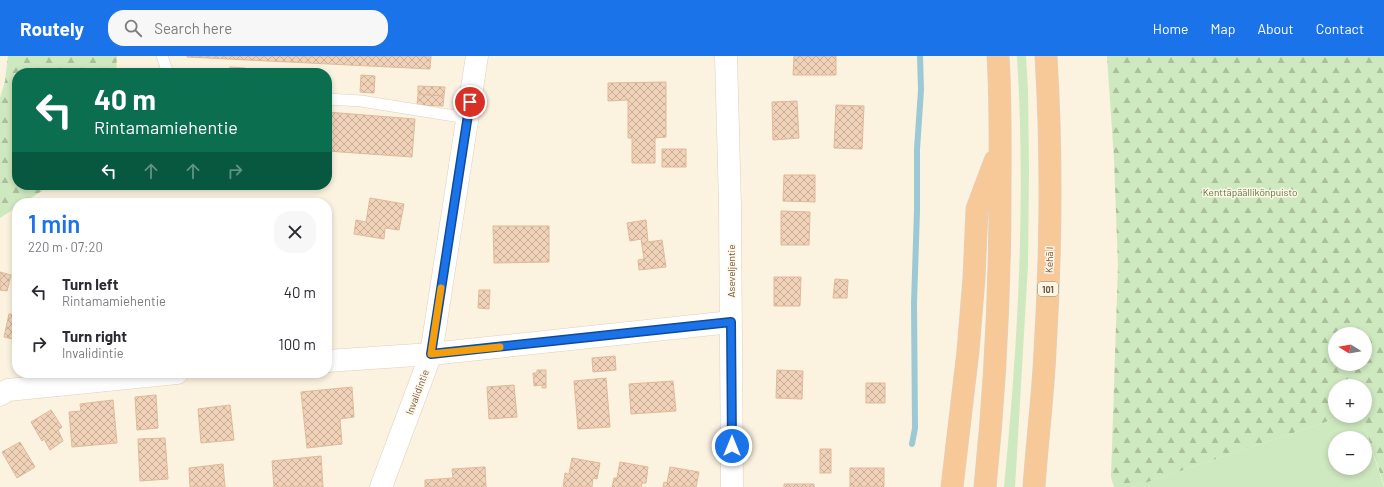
<!DOCTYPE html>
<meta charset="utf-8">
<style>
:root{--surface:#fff;--page:#f7f7f7;--text:#2b2b33;--muted:#7c7c81;--accent:#1a73e8}
body{margin:0;font-family:Barlow,sans-serif;background:var(--page);color:var(--text);height:100vh;display:flex;flex-direction:column;font-size:15px;white-space:nowrap}
*{box-sizing:border-box;margin:0}
p{font-size:13px;color:var(--muted)}
.icon{flex:none;width:22px;height:22px;fill:none;stroke:currentColor;stroke-width:2;stroke-linecap:round;stroke-linejoin:round}
.map{position:relative;flex:1;overflow:hidden}
.side{position:absolute;left:12px;top:142px;width:320px;height:180px;display:flex;flex-direction:column;background:var(--surface);border-radius:16px;box-shadow:0 2px 6px #0003}
.side>*{flex:none}
.guide{position:absolute;left:12px;top:12px;width:320px;height:122px;border-radius:16px;box-shadow:0 2px 6px #0003;background:#0b6e4f;color:#fff;overflow:hidden}
.needle{width:26px;rotate:281deg}
.buttons{position:absolute;left:1328px;top:271px;display:grid;gap:8px}
.buttons a{display:grid;place-items:center;width:44px;height:44px;border-radius:50%;background:var(--surface);box-shadow:0 2px 6px #0003;font-size:20px}
.pin{position:absolute;display:grid;place-items:center;width:34px;height:34px;color:#fff;margin:-17px;border:2px solid #fff;border-radius:50%;box-shadow:0 1px 4px #0007}
.me{position:absolute;width:44px;margin:-22px;rotate:0deg;stroke-linejoin:round;filter:drop-shadow(0 0 3px #0008)}
.turn{display:flex;align-items:center;gap:14px;height:84px;padding:0 16px;font-size:18px}
.turn .icon{width:52px;height:52px;stroke-width:2.5}
.turn b{display:block;font-size:28px;line-height:34px}
.lanes{display:flex;align-items:center;height:38px;padding:0 16px;background:#0003;justify-content:center;gap:20px;direction:ltr}
.lanes .off{opacity:.35}
.round{display:grid;place-items:center;flex:none;width:42px;height:42px;border-radius:16px;background:var(--page)}
.summary{display:flex;align-items:center;justify-content:space-between;height:68px;padding:0 16px}
h1{font-size:24px;font-weight:600;line-height:30px;color:var(--accent)}
ul{padding:0;list-style:none}
li{display:flex;align-items:center;gap:12px;height:52px;padding:0 16px}
li div{flex:1}
li b{display:block;font-size:15px}
li em{font-style:normal}
header{display:flex;align-items:center;gap:24px;box-sizing:border-box;height:56px;padding:0 20px;background:var(--accent);color:#fff}
header strong{font-size:19px}
nav{display:flex;gap:22px;margin-inline-start:auto;font-size:14px}
.search{width:280px;height:36px;background:var(--page);display:flex;align-items:center;gap:10px;box-sizing:border-box;padding:0 14px;border-radius:16px;color:var(--muted);font-size:15px}
.map>svg:first-child{display:block}
</style>
<header>
<strong>Routely</strong>
<div class="search"><svg class="icon" aria-label="search" viewBox="0 0 24 24"><circle cx="10" cy="10" r="6"/><path d="M15 15l6 6"/></svg>Search here</div>
<nav><a>Home</a><a>Map</a><a>About</a><a>Contact</a></nav>
</header>
<div class="map">
<svg width="1384" height="431" viewBox="0 0 1384 431">
<defs>
<pattern id="forest-firs" width="22" height="20" patternUnits="userSpaceOnUse"><rect width="22" height="20" fill="#cee8bf"/><path d="M5 1l3.5 6h-7zM16 11l3.5 6h-7z" fill="#acbf9d"/></pattern>
<pattern id="building-cross-hatch" width="8" height="8" patternUnits="userSpaceOnUse"><rect width="8" height="8" fill="#f0d2b8"/><path d="M0 0l8 8M0 8l8-8" fill="none" stroke="#c7ad98"/></pattern>
</defs>
<rect width="100%" height="100%" fill="#fbf2e0"/>
<path fill="#cee8bf" fill-rule="evenodd" d="M 1017,0 L 1026,0 L 1028,35 L 1029,114 L 1028,209 L 1015,431 L 1004,431 C 1018,288 1026,144 1017,0 Z
M 1343,360 L 1361,360 L 1384,431 L 1133,431 ZM 1335,382 L 1365,382 L 1365,412 L 1335,412 Z"/>
<path fill="url(#forest-firs)" fill-rule="evenodd" d="M 8,0 L 117,0 L 116,17 L 17,17 L 17,129 L 51,129 L 23,147 L 17,147 L 17,151 L 0,162 L 0,42 L 5,25 Z
M 1107,0 L 1384,0 L 1384,429 L 1361,360 L 1365,360 L 1365,330 L 1335,330 L 1335,360 L 1343,360 L 1133,431 L 1114,431 L 1111,421 L 1118,210 L 1114,103 ZM 1335,278 L 1365,278 L 1365,308 L 1335,308 Z"/>
<g fill="none" stroke-linecap="round" stroke-linejoin="round">
<path stroke="#9cc9d5" stroke-width="6" d="M 912,388 L 915,372 L 914,247 L 917,155 L 917,93 L 921,34 L 920,0"/>
</g>
<path fill="url(#building-cross-hatch)" stroke="#e2b999" d="M 187,0 L 431,0 L 430,13 L 187,1 Z
M 794,0 L 836,0 L 836,19 L 793,19 Z
M 230,11 L 245,12 L 244,17 L 229,17 Z
M 361,19 L 375,20 L 374,37 L 360,36 Z
M 666,26 L 666,81 L 655,82 L 655,107 L 632,107 L 632,82 L 628,82 L 628,44 L 608,45 L 608,27 Z
M 418,30 L 445,31 L 444,40 L 418,38 Z
M 418,38 L 444,40 L 443,50 L 417,49 Z
M 797,45 L 799,82 L 773,84 L 772,46 Z
M 836,49 L 864,50 L 862,93 L 834,92 Z
M 327,56 L 415,63 L 412,101 L 327,95 Z
M 662,93 L 686,93 L 686,111 L 662,111 Z
M 784,119 L 815,119 L 815,146 L 783,145 Z
M 370,142 L 404,148 L 399,174 L 385,172 L 384,183 L 354,178 L 356,164 L 366,166 Z
M 781,155 L 810,156 L 809,189 L 781,189 Z
M 646,164 L 648,186 L 662,184 L 666,211 L 639,214 L 638,204 L 644,203 L 641,183 L 630,185 L 627,167 Z
M 493,170 L 549,170 L 549,206 L 494,207 Z
M 0,216 L 11,219 L 7,235 L 0,234 Z
M 774,221 L 801,221 L 800,250 L 774,250 Z
M 835,223 L 848,224 L 847,242 L 833,242 Z
M 479,234 L 490,234 L 489,253 L 478,252 Z
M 9,258 L 17,259 L 17,284 L 4,281 Z
M 615,300 L 616,314 L 593,316 L 592,302 Z
M 537,314 L 546,314 L 546,332 L 542,332 L 542,329 L 534,330 L 533,317 L 537,317 Z
M 777,314 L 803,315 L 802,343 L 776,342 Z
M 606,322 L 610,371 L 578,373 L 574,325 Z
M 673,325 L 676,355 L 631,358 L 629,328 Z
M 866,327 L 885,327 L 885,347 L 866,347 Z
M 514,329 L 517,361 L 489,363 L 487,331 Z
M 352,331 L 354,361 L 340,363 L 342,388 L 307,392 L 301,336 Z
M 156,339 L 158,372 L 137,374 L 135,341 Z
M 113,344 L 117,387 L 72,391 L 69,356 L 81,355 L 80,348 Z
M 230,349 L 234,384 L 201,387 L 198,353 Z
M 51,354 L 62,371 L 58,374 L 63,385 L 50,394 L 44,383 L 42,385 L 31,366 Z
M 165,382 L 168,423 L 140,425 L 138,383 Z
M 20,386 L 35,411 L 17,422 L 2,396 Z
M 820,393 L 831,393 L 831,417 L 820,417 Z
M 321,400 L 323,431 L 274,431 L 272,405 Z
M 572,402 L 600,407 L 597,423 L 593,422 L 592,431 L 563,431 L 565,417 L 569,418 Z
M 620,406 L 648,411 L 646,427 L 642,427 L 641,431 L 612,431 L 614,422 L 617,422 Z
M 223,408 L 225,431 L 190,431 L 189,412 Z
M 485,411 L 486,431 L 425,431 L 425,424 L 453,422 L 452,413 Z
M 670,411 L 699,416 L 696,431 L 663,431 L 664,426 L 667,427 Z
M 850,412 L 884,412 L 884,431 L 850,431 Z
M 784,428 L 814,428 L 814,431 L 784,431 Z"/>
<g fill="none" stroke-linecap="round" stroke-linejoin="round">
<g stroke="#dfcfbc" stroke-width="12">
<path id="service" d="M 162,0 L 168,17
M 327,43 L 361,45 L 467,62"/>
</g>
<g stroke="#dfcfbc" stroke-width="23">
<path id="minor" d="M 726,0 L 730,150 L 732,431
M 327,305 L 431,298 L 731,266
M 0,339 L 8,334 L 177,317
M 381,431 L 431,298 L 477,0"/>
</g>
<g stroke="#dad4cf" stroke-width="23">
<path id="trunk" d="M 952,431 L 968,295 L 974,222 L 977,153 L 995,105
M 985,431 C 995,333 1000,235 1000,137 C 1000,91 1001,46 998,0
M 1034,431 C 1037,386 1043,340 1045,295 C 1051,197 1052,98 1046,0"/>
</g>
<use href="#service" stroke="#fff" stroke-width="11"/>
<use href="#minor" stroke="#fff" stroke-width="22"/>
<use href="#trunk" stroke="#f7c898" stroke-width="22"/>
</g>
<g fill="none" stroke-linecap="round" stroke-linejoin="round">
<g stroke="#114b97" stroke-width="10">
<path id="route" d="M 470,46 L 431,298 L 731,266 L 732,390"/>
</g>
<use href="#route" stroke="#1a73e8" stroke-width="7"/>
<path stroke="#f59e0b" stroke-width="7" d="M 441,232 L 431,298 L 500,291"/>
</g>
<g text-anchor="middle" dominant-baseline="central" stroke-width="3" stroke-linejoin="round" paint-order="stroke">
<rect fill="#fff6e6" stroke="#9c8877" stroke-width="1" x="1038" y="226" width="20" height="14" rx="3"/>
<g font-size="9" font-weight="bold" fill="#715948">
<text x="1048" y="233">101</text>
</g>
<g font-size="10" fill="#517c43" stroke="#fff6e6">
<text x="1250" y="136">Kenttäpäällikönpuisto</text>
</g>
<g font-size="10" fill="#715948" stroke="#fff6e6">
<text transform="translate(1049 204) rotate(-88)">Kehä I</text>
<text transform="translate(731 215) rotate(-90)">Aseveljentie</text>
<text transform="translate(417 336) rotate(-69)">Invalidintie</text>
</g>
</g>
</svg>
<div class="buttons">
<a><svg class="needle" viewBox="-14 -14 28 28"><path d="M0-13l5 13h-10z" fill="#e53935"/><path d="M0 13l5-13h-10z" fill="#7c7c81"/></svg></a>
<a>+</a>
<a>−</a>
</div>
<div class="pin" style="left:470px;top:46px;background:#d93025"><svg class="icon" aria-label="arrive" viewBox="0 0 24 24"><path d="M6 21V4h12l-3 4 3 4H6"/></svg></div>
<svg class="me" style="left:732px;top:390px" viewBox="-20 -20 40 40"><circle r="17" fill="#1a73e8" stroke="#fff" stroke-width="3"/><path d="M0-11L8 9 0 5-8 9z" fill="#fff"/></svg>
<div class="guide">
<div class="turn"><svg class="icon" aria-label="left" viewBox="0 0 24 24"><path d="M17 20v-9H6M10 6l-5 5 5 5"/></svg><div><b>40 m</b>Rintamamiehentie</div></div>
<div class="lanes"><svg class="icon" aria-label="left" viewBox="0 0 24 24"><path d="M17 20v-9H6M10 6l-5 5 5 5"/></svg><svg class="icon off" aria-label="ahead" viewBox="0 0 24 24"><path d="M12 20V5M6 11l6-6 6 6"/></svg><svg class="icon off" aria-label="ahead" viewBox="0 0 24 24"><path d="M12 20V5M6 11l6-6 6 6"/></svg><svg class="icon off" aria-label="right" viewBox="0 0 24 24"><path d="M7 20v-9h11M14 6l5 5-5 5"/></svg></div>
</div>
<section class="side">
<div class="summary"><div><h1>1 min</h1><p>220 m · 07:20</p></div><a class="round"><svg class="icon" aria-label="close" viewBox="0 0 24 24"><path d="M6 6l12 12M18 6L6 18"/></svg></a></div>
<ul>
<li><svg class="icon" aria-label="left" viewBox="0 0 24 24"><path d="M17 20v-9H6M10 6l-5 5 5 5"/></svg><div><b>Turn left</b><p>Rintamamiehentie</p></div><em>40 m</em></li>
<li><svg class="icon" aria-label="right" viewBox="0 0 24 24"><path d="M7 20v-9h11M14 6l5 5-5 5"/></svg><div><b>Turn right</b><p>Invalidintie</p></div><em>100 m</em></li>
</ul>
</section>
</div>
